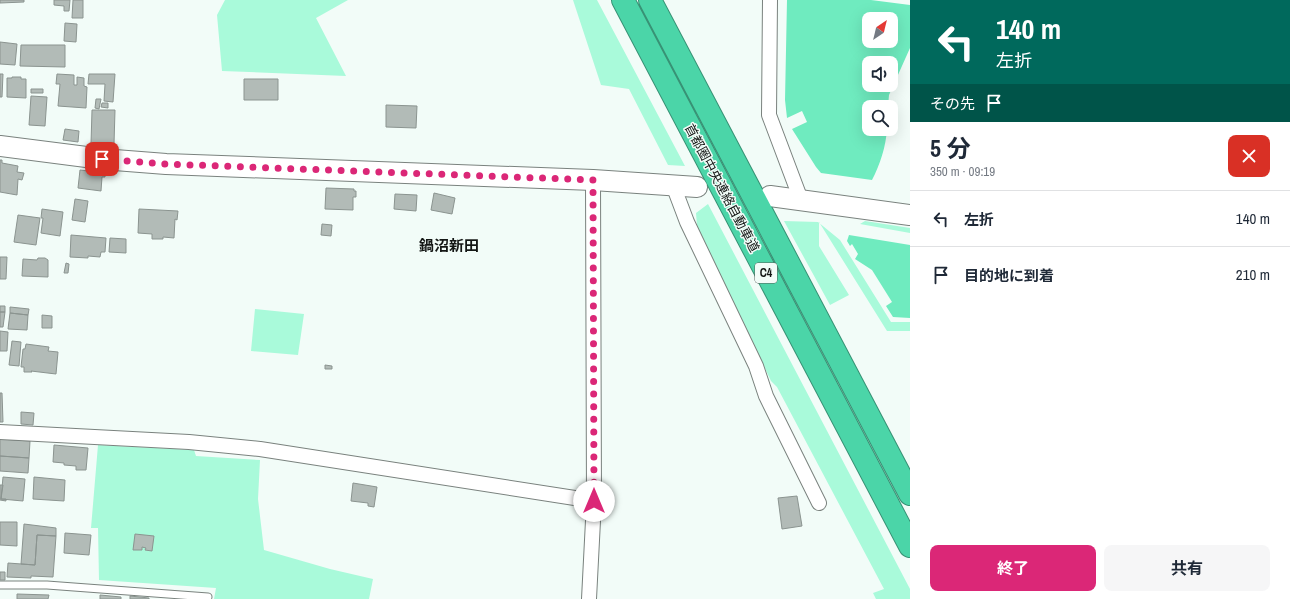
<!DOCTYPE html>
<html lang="ja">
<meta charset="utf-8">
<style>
:root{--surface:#fff;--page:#f6f6f7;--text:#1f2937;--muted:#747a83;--line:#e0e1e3;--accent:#db2777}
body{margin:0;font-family:"Archivo Narrow","Noto Sans JP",sans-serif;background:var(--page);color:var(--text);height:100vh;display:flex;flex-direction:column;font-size:15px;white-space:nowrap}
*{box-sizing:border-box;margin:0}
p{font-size:13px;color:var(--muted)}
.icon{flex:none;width:22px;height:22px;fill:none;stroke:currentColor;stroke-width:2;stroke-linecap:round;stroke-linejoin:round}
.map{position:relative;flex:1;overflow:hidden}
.sheet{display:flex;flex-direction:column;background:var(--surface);width:380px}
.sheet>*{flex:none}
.top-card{background:#00695c;color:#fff;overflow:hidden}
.needle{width:26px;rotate:35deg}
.buttons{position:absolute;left:862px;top:12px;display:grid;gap:8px}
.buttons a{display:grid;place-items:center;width:36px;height:36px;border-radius:8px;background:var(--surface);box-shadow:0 4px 16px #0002;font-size:20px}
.pin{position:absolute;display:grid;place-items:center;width:34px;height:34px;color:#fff;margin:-17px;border-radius:8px;box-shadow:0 2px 6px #0006}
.me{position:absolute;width:44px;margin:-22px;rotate:0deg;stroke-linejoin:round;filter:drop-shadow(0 0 3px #0008)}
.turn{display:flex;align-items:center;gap:14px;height:84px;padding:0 20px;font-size:18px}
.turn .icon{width:52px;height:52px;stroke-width:2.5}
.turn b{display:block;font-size:28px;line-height:34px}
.then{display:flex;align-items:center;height:38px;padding:0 20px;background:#0003;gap:8px;font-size:15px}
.round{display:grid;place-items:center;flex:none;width:42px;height:42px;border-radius:8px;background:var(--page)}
.head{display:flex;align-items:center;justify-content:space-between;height:68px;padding:0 20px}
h1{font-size:24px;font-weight:700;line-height:30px}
.primary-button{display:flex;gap:8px;margin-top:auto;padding:8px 20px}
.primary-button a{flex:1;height:46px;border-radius:8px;background:var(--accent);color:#fff;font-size:16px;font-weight:700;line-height:46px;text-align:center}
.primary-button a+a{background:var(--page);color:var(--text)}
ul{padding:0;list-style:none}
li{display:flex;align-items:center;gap:12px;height:56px;padding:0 20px;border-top:1px solid var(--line)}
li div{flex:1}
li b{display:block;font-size:15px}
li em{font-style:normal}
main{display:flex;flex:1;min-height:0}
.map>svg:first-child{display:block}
</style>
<main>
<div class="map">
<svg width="910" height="599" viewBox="0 0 910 599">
<rect width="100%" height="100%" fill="#f2fcf8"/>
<path fill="#a9fada" d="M 225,0 L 348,0 L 316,18 L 346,76 L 222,71 L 217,15 Z
M 573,0 L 597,0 L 685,166 L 668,165 L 629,89 L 601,85 Z
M 708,204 L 910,589 L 910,599 L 876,599 L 873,593 L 884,589 L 777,387 L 771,381 L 697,226 L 696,213 Z
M 784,221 L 818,222 L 840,240 L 891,322 L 910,322 L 910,331 L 887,331 L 819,222 L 819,246 L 849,295 L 830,305 Z
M 865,221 L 910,228 L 910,233 L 860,224 Z
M 255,309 L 304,314 L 298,355 L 251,351 Z
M 98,445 L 194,450 L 196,456 L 260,460 L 258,499 L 264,550 L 330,569 L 373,579 L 369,599 L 214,599 L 216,588 L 99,580 L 98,528 L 91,528 Z"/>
<path fill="#6febbf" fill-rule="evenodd" d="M 787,0 L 871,0 L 910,5 L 910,48 L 889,95 L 888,107 L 869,107 L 869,129 L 887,129 C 886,146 880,165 872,180 L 821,173 L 816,167 L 792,129 L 807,122 L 802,111 L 787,118 L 785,100 ZM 869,19 L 891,19 L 891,41 L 869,41 ZM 869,63 L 891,63 L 891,85 L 869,85 Z
M 849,235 L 910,245 L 910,318 L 893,317 L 886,306 L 892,302 L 872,270 L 855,259 L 858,254 L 852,244 L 850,246 L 847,241 Z"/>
<path fill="#b2bbb7" stroke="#8b9490" d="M 0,0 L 24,0 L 24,2 L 0,3 Z
M 54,0 L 70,0 L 69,11 L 64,11 L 64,6 L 54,5 Z
M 73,0 L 83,0 L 83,18 L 72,18 Z
M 65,23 L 77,24 L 76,42 L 64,41 Z
M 0,42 L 17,44 L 15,65 L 0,64 Z
M 21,45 L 65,45 L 65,67 L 20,66 Z
M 0,74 L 3,74 L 2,97 L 0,97 Z
M 57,74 L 74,75 L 74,85 L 77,85 L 77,77 L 84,78 L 84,86 L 87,87 L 86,108 L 58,106 L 60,84 L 56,84 Z
M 89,74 L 115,74 L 113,102 L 104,101 L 105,84 L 88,84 Z
M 12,77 L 21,77 L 21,79 L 26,79 L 26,98 L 7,97 L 7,78 L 12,78 Z
M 244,79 L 278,79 L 278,100 L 244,100 Z
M 31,89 L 43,89 L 43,93 L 31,93 Z
M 31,96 L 47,97 L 45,126 L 29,125 Z
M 96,99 L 101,99 L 99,109 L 95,108 Z
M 102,103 L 108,103 L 108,108 L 101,107 Z
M 386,105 L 417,106 L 416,128 L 386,127 Z
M 92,110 L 115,110 L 114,144 L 91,144 Z
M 65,129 L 79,131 L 78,142 L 63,140 Z
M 0,160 L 2,160 L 2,163 L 18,166 L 17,172 L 24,173 L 22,180 L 18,179 L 17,195 L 0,192 Z
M 80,170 L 105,173 L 105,177 L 102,177 L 101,191 L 78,188 Z
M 326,188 L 354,189 L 354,191 L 356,191 L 356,197 L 353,197 L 353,210 L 325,209 Z
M 434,193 L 455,198 L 452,214 L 431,210 Z
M 395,194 L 417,195 L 416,211 L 394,209 Z
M 75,199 L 88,201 L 85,222 L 72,220 Z
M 42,209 L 63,212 L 60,236 L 41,233 L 43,218 L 41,218 Z
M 139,209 L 178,211 L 177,220 L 175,219 L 174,238 L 163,237 L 163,239 L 152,239 L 152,234 L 138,233 Z
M 18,215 L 40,218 L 36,245 L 14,242 Z
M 322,224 L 332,225 L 331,236 L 321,235 Z
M 71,235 L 106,238 L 105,252 L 101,252 L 100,257 L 88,256 L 88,258 L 70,257 Z
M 110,238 L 126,239 L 126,253 L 109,252 Z
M 0,257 L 7,257 L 6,279 L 0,279 Z
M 38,258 L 45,258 L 48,260 L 48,277 L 22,276 L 23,259 L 37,260 Z
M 66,263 L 69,264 L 68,273 L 64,273 Z
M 0,306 L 5,306 L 5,312 L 0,312 Z
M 10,307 L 29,309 L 28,315 L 10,313 Z
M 0,312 L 5,312 L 3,327 L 0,327 Z
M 10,313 L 28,315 L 27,330 L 8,329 Z
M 42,315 L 52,316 L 52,328 L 42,328 Z
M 0,331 L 8,332 L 7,351 L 0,351 Z
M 12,341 L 21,342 L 19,366 L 9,365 Z
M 26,344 L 49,347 L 48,351 L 58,352 L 56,374 L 31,371 L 32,372 L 24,372 L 24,367 L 21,367 L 23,349 L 25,349 Z
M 325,365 L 332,366 L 332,369 L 325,369 Z
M 0,393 L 2,393 L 3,422 L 0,422 Z
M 21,412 L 34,413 L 33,425 L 21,424 Z
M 0,439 L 30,441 L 29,458 L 0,456 Z
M 54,445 L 88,448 L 86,470 L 76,470 L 76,466 L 64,465 L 64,463 L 53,462 Z
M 0,456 L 29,458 L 28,473 L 0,471 Z
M 3,477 L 25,479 L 23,501 L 1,499 Z
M 34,477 L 65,480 L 64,501 L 33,499 Z
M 353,483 L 377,487 L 374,507 L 368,506 L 368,503 L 351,501 Z
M 0,485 L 3,485 L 1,499 L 6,499 L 6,501 L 0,500 Z
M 797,496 L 802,526 L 782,529 L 778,498 Z
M 0,522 L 17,522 L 17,546 L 0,545 Z
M 24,524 L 56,528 L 56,536 L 37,535 L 35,565 L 21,564 Z
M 65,533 L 91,535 L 89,555 L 64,553 Z
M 135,534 L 154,536 L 152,551 L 145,550 L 146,548 L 142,547 L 142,550 L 133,550 Z
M 37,535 L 56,536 L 53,577 L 31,576 L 31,578 L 7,577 L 8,563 L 35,565 Z
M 0,572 L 5,572 L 5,580 L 0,580 Z
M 17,594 L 49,595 L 48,599 L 17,599 Z
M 100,595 L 121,597 L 121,599 L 100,599 Z
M 130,596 L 149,598 L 149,599 L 130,599 Z"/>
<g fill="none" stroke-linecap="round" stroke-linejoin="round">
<g stroke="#7a827e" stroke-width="9">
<path id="lane" d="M 0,585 L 47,585 L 208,597"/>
</g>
<g stroke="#7a827e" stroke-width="16">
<path id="street" d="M 770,0 L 769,115 L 801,200
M 673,185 L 687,222 L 756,366 L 766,396 L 819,503
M 0,432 L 189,442 L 260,449 L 594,501
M 589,599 L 594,501 L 593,180"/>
</g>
<g stroke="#7a827e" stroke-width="22">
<path id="secondary" d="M 0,146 L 102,159 L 166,164 L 593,180 L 697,187
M 770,196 L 910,215"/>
</g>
<g stroke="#389275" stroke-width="24">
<path id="highway" d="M 623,0 L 910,546
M 650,0 L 910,494"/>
</g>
<use href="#lane" stroke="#fff" stroke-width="7"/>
<use href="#street" stroke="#fff" stroke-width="14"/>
<use href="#secondary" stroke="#fff" stroke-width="20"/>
<use href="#highway" stroke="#4bd5a8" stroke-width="22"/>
</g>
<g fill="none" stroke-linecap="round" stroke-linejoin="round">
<path stroke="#db2777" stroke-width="7" stroke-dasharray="0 12.6" d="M 102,159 L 166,164 L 593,180 L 594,501"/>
</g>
<g text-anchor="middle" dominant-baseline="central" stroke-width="3" stroke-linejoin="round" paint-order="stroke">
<rect fill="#f2fcf8" stroke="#575c59" stroke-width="1" x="755" y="263" width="22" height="20" rx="3"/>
<g font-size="12" font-weight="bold" fill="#141715">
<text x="766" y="273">C4</text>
</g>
<g font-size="13" fill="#141715" stroke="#f2fcf8">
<text transform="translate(722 188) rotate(62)">首都圏中央連絡自動車道</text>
</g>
<g font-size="15" font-weight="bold" fill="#141715" stroke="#f2fcf8">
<text x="449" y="245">鍋沼新田</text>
</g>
</g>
</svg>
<div class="buttons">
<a><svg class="needle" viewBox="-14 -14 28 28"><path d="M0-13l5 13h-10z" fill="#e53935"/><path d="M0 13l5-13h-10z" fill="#747a83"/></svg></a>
<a><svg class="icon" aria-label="sound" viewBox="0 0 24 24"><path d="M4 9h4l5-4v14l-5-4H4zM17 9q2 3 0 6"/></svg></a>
<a><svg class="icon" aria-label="search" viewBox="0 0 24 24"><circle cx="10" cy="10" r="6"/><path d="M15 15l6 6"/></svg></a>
</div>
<div class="pin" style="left:102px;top:159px;background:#d93025"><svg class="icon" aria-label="arrive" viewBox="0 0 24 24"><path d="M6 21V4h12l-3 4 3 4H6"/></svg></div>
<svg class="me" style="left:594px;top:501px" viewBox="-20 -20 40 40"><circle r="19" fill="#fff"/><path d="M0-13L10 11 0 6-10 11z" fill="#db2777"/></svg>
</div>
<section class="sheet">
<div class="top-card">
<div class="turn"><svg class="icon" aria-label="left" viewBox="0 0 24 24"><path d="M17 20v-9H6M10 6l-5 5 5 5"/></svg><div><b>140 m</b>左折</div></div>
<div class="then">その先<svg class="icon" aria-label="arrive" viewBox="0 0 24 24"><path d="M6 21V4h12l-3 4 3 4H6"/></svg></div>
</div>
<div class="head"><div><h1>5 分</h1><p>350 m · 09:19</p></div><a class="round" style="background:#d93025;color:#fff"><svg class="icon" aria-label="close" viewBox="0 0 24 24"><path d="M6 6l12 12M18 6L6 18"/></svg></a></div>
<ul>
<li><svg class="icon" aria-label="left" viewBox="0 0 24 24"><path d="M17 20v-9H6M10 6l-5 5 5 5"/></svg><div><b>左折</b></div><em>140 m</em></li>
<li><svg class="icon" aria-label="arrive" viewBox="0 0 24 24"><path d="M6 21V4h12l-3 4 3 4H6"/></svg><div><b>目的地に到着</b></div><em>210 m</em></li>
</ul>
<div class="primary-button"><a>終了</a><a>共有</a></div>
</section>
</main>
